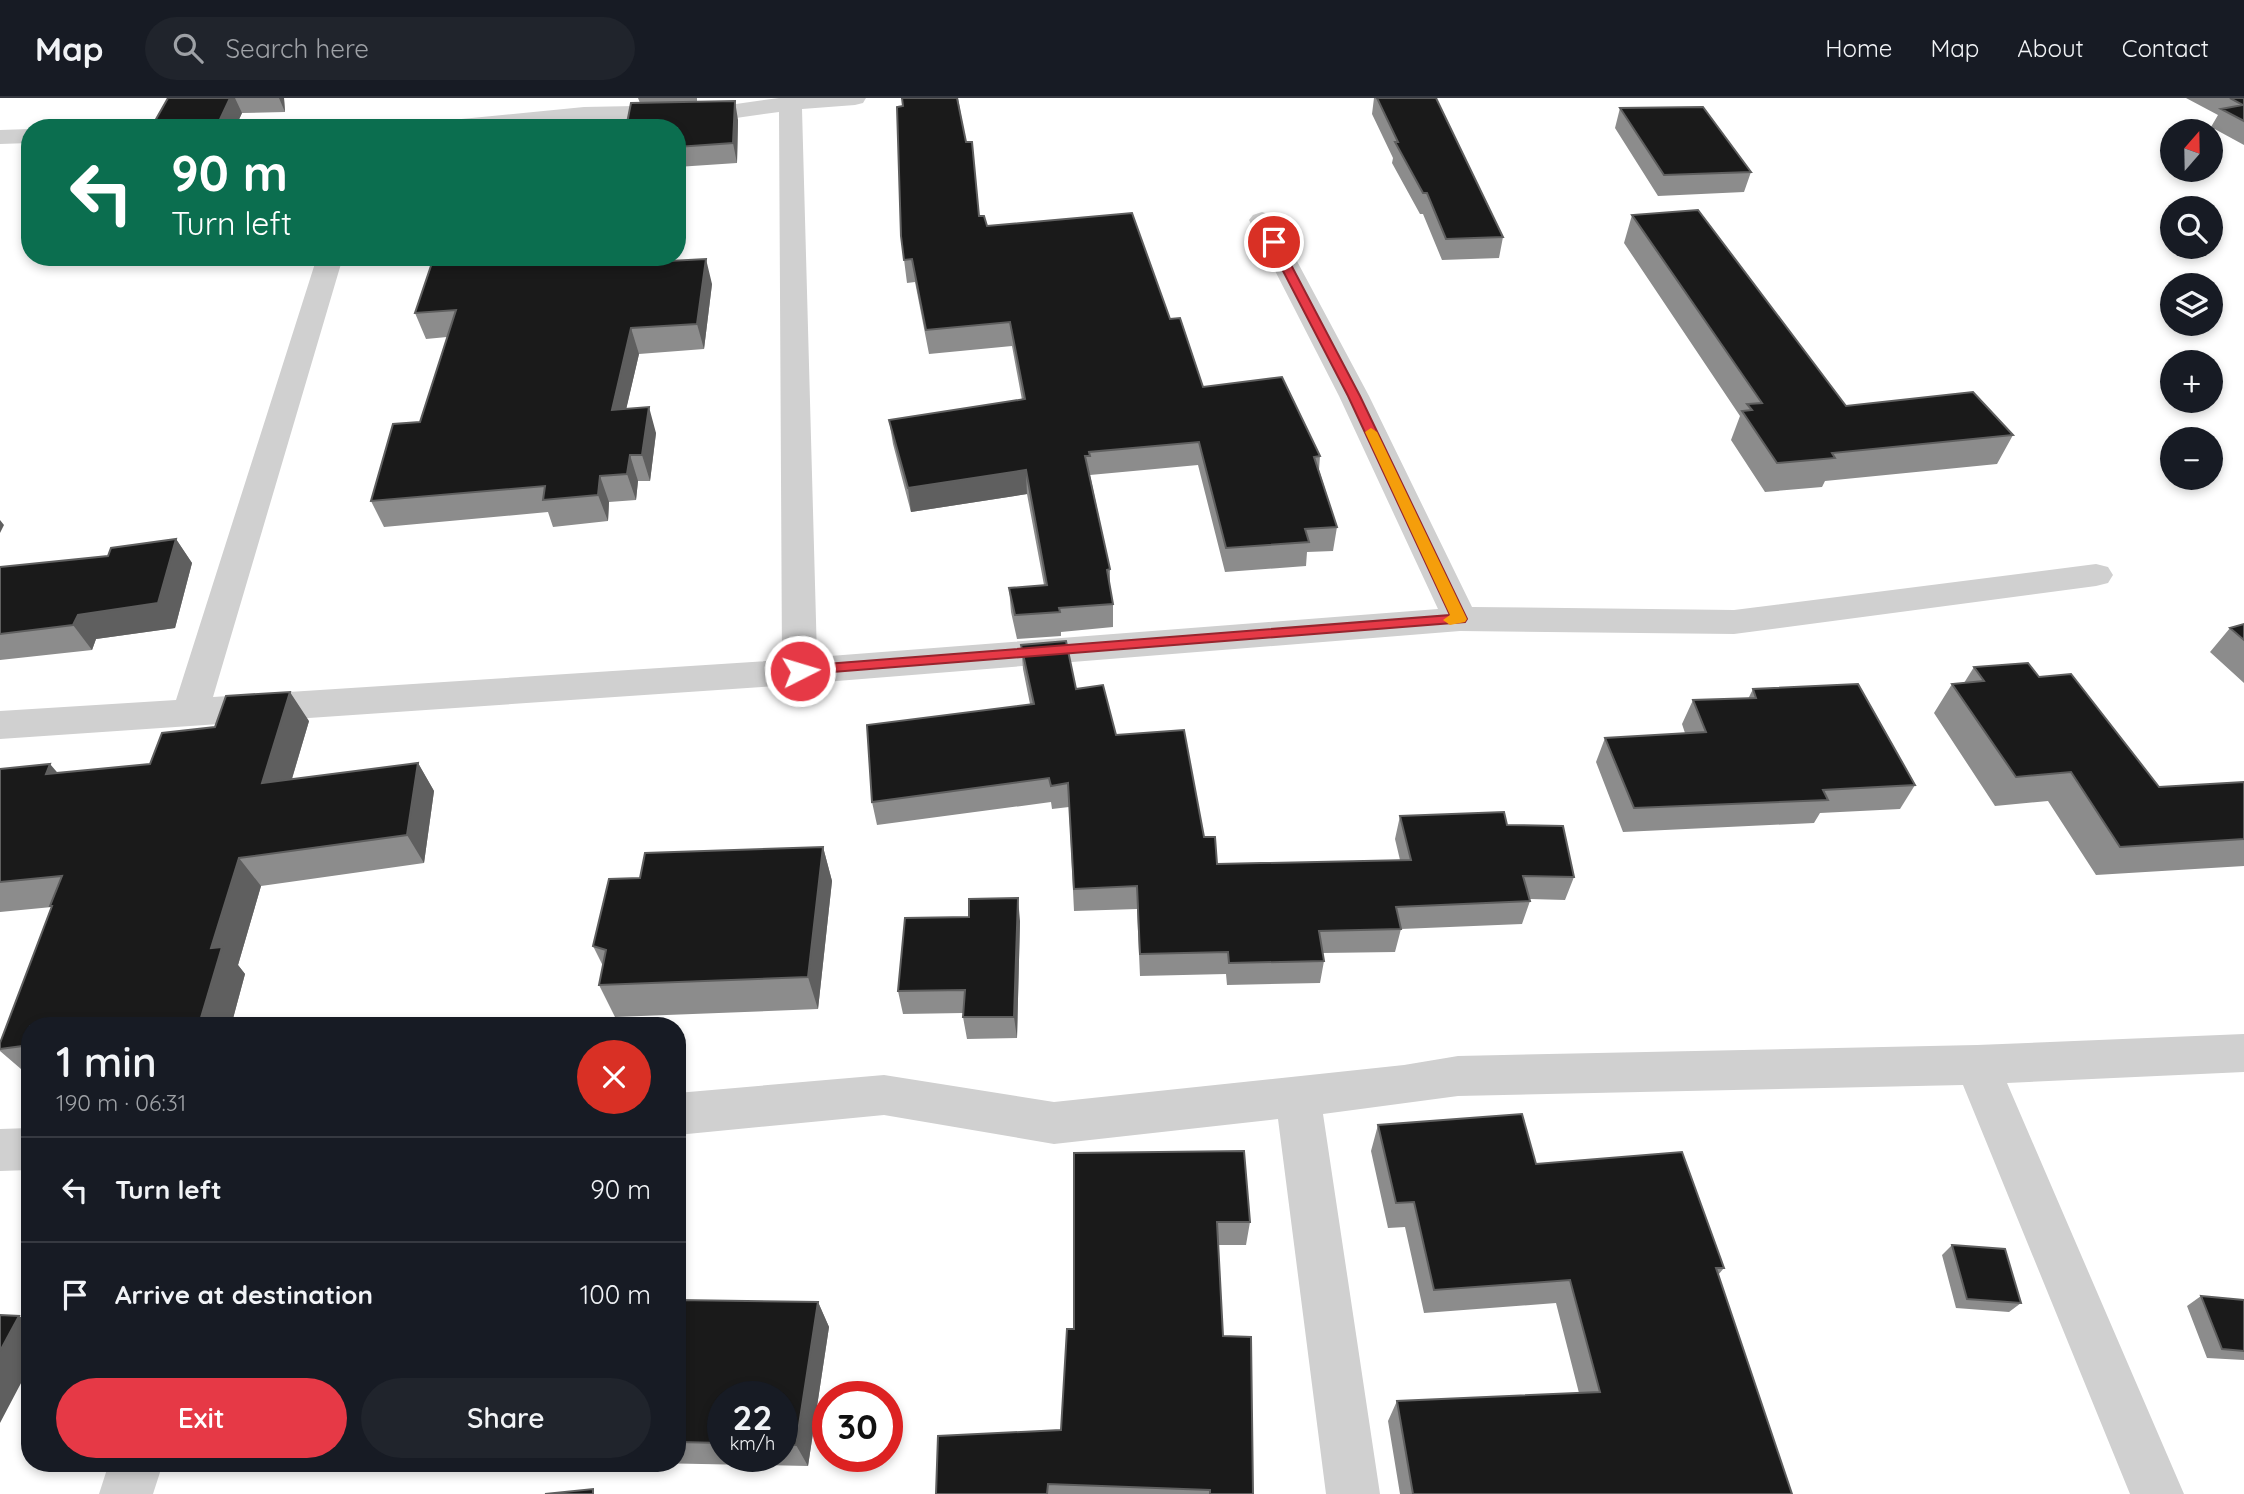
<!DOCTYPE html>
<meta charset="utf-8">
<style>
:root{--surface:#171b24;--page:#20242c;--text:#f1f3f6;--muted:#9ea1a6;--line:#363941;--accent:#e63946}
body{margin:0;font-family:Quicksand,sans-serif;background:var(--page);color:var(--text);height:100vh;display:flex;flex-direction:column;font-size:26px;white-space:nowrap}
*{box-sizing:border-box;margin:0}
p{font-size:23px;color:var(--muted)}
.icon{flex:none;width:38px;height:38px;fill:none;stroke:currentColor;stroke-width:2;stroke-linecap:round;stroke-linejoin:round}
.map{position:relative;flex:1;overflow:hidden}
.panel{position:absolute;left:21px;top:919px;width:665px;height:455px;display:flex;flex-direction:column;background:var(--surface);border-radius:28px;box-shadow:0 4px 10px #0003}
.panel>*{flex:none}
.top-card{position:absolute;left:21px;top:21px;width:665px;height:147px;border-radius:28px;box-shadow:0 4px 10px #0003;background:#0b6e4f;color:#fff;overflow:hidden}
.needle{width:46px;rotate:20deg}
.buttons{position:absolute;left:2160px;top:21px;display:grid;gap:14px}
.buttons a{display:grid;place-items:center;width:63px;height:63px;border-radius:50%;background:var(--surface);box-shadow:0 4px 10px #0003;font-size:35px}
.speed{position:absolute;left:707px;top:1283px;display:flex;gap:14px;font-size:35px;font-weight:700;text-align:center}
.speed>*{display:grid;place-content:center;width:91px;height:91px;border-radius:50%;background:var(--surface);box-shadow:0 4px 10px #0003;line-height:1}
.speed small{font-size:18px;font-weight:400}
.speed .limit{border:10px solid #d22;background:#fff;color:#111}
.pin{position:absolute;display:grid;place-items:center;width:60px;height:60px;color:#fff;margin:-30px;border:4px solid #fff;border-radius:50%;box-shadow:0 2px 7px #0007}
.me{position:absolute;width:77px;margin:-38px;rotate:85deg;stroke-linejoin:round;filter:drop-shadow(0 0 5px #0008)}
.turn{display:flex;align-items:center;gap:24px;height:147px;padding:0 35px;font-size:32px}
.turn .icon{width:91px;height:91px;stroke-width:2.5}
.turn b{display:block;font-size:49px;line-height:60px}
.round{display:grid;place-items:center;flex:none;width:74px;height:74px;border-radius:37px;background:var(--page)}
.headline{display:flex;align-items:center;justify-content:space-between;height:119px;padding:0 35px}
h1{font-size:42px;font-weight:600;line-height:52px}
.action{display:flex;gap:14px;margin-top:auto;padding:14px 35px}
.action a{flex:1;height:80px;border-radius:42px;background:var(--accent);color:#fff;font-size:28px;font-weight:600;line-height:80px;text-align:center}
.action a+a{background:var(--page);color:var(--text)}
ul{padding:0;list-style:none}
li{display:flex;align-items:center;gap:21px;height:105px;padding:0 35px;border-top:2px solid var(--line)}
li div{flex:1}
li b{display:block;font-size:26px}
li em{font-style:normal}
header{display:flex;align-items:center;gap:42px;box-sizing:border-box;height:98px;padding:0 35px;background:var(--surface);border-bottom:2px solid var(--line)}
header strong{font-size:33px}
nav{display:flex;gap:38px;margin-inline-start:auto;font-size:24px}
.search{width:490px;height:63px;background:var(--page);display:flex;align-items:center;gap:18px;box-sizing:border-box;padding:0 24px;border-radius:38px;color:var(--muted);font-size:26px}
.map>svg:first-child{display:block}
</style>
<header>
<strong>Map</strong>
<div class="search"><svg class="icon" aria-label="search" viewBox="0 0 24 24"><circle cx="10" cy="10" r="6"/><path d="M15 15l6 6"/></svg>Search here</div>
<nav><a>Home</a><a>Map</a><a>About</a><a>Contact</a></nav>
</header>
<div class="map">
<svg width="2244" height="1396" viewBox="0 0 2244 1396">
<rect width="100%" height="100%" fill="#fff"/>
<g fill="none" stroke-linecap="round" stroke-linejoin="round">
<path fill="#d0d0d0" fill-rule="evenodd" d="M 779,0 L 866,0 L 863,5 L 855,7 L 802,11 L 817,559 L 1438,511 L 1339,298 L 1249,122 L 1253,117 L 1262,114 L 1271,117 L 1275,122 L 1369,298 L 1472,509 L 1734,512 L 2096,466 L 2108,469 L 2113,477 L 2108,485 L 2096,488 L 1734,536 L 1460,533 L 762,589 L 0,641 L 0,613 L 176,602 L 317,159 L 343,159 L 213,599 L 782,562 L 779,14 L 736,20 L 584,23 L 515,30 L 429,30 L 433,25 L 441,23 L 584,9 L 736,6 Z
M 30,31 L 30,45 L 0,46 L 0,32 Z
M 2244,936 L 2244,974 L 2007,985 L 2184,1396 L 2130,1396 L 1963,987 L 1458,998 L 1323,1016 L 1380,1396 L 1326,1396 L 1278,1021 L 1054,1046 L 884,1017 L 677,1037 L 677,995 L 884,977 L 1054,1004 L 1404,967 L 1458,958 L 1977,947 Z
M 30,1030 L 30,1072 L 0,1073 L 0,1031 Z
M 109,1365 L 163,1365 L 153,1396 L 99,1396 Z"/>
</g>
<path fill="#8c8c8c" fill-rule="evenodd" d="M 168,0 L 284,0 L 285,14 L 242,15 L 235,30 L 151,30 Z
M 638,0 L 697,0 L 697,4 L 738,22 L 737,65 L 677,69 L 677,30 L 640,5 Z
M 902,0 L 958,0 L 979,118 L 987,128 L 1170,221 L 1203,289 L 1320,358 L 1319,372 L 1337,429 L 1333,453 L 1307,454 L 1306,468 L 1225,474 L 1198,367 L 1090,377 L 1110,471 L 1110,490 L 1113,506 L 1113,529 L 1061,534 L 1061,538 L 1017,541 L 1011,514 L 1009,490 L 1044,487 L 1027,396 L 911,414 L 893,346 L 889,322 L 1022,302 L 1012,248 L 929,256 L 915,184 L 907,185 L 901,138 L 903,8 Z
M 1374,0 L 1436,0 L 1503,139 L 1499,160 L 1442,162 L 1423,116 L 1420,116 L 1392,65 L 1393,60 L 1372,16 Z
M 2186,0 L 2244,0 L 2244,47 L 2211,29 L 2218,17 Z
M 1620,10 L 1751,74 L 1744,94 L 1658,98 L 1615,30 Z
M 1632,117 L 1846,308 L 2013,337 L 1997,366 L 1825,383 L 1822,389 L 1765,394 L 1731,342 L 1740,318 L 1624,145 Z
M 434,159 L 642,159 L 641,165 L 712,186 L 704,251 L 639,256 L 626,311 L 656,335 L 650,383 L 638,383 L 636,402 L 609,404 L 608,423 L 553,429 L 548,414 L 384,429 L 371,403 L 420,324 L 447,239 L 426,241 L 415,215 Z
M 176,441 L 192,465 L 175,530 L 96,541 L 92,552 L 0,562 L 0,469 L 108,458 Z
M 2244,526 L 2244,585 L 2210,554 L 2230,530 Z
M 1021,547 L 1076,591 L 1204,739 L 1217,766 L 1400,762 L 1395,741 L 1400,718 L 1507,727 L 1574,779 L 1565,802 L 1530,801 L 1530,803 L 1522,826 L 1401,831 L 1395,854 L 1323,855 L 1324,863 L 1320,885 L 1227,887 L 1226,876 L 1140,878 L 1137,811 L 1074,813 L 1069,709 L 1052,711 L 1051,704 L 877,727 L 872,704 L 1030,606 L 1023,571 Z
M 1974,569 L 2039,579 L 2159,689 L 2244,684 L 2244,768 L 2096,777 L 2048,703 L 1995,708 L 1934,615 L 1952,586 L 1964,585 Z
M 1753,591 L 1915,687 L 1900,711 L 1820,715 L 1814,725 L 1623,734 L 1596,664 L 1605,640 L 1685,635 L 1682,626 L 1693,602 L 1748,601 Z
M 309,623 L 292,681 L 418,665 L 434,693 L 424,765 L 261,788 L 238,867 L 245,876 L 231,928 L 30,928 L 30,976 L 28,977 L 0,953 L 0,945 L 52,809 L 0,814 L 0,671 L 58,675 L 150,666 Z
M 823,749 L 832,783 L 818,911 L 615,919 L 599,887 L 603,868 L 593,848 Z
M 1020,823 L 1017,940 L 967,941 L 963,919 L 963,915 L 903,916 L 898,893 Z
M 1378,1027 L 1536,1066 L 1724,1170 L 1718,1177 L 1792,1396 L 1400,1396 L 1388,1323 L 1397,1303 L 1579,1295 L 1556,1205 L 1424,1215 L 1405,1129 L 1388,1130 L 1371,1053 Z
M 1074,1055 L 1250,1124 L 1246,1147 L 1218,1147 L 1223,1238 L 1253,1396 L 936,1396 L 1061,1332 L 1074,1231 Z
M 1952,1147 L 2021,1205 L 2009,1214 L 1956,1210 L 1942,1157 Z
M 2201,1198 L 2244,1202 L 2244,1262 L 2207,1260 L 2187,1208 Z
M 677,1202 L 818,1204 L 829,1229 L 808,1368 L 652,1365 L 677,1365 ZM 723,1298 L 782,1298 L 782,1358 L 723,1358 Z"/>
<path fill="#5f5f5f" d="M 230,0 L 235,0 L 242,15 L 235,30 L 216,30 Z
M 279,0 L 284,0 L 285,14 Z
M 735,3 L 738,22 L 737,65 L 733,45 Z
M 632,159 L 642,159 L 638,191 L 631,165 Z
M 706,161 L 712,186 L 704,251 L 697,226 Z
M 631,230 L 639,256 L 620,338 L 612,312 Z
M 649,309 L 656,335 L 650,383 L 642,357 Z
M 630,357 L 638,383 L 636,402 L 627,376 Z
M 1026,372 L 1027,396 L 911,414 L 908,390 Z
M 600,378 L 609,404 L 608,423 L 598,397 Z
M 0,422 L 4,427 L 0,435 Z
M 176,441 L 192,465 L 175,530 L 96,541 L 92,552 L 73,527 L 78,517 Z
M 290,594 L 309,623 L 282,714 L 262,685 Z
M 418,665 L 434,693 L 424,765 L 407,737 Z
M 50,666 L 75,695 L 46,676 Z
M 823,749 L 832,783 L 818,911 L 808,879 Z
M 239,760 L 261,788 L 238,867 L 245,876 L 231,928 L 204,928 L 200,923 L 211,850 Z
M 1018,800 L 1020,823 L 1017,940 L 1014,919 Z
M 818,1204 L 829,1229 L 808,1368 L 796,1347 Z
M 19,1218 L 30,1224 L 30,1268 L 0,1325 L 0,1253 Z"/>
<path fill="#1a1a1a" stroke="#5f5f5f" stroke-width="2" d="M 168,0 L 230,0 L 216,30 L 151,30 Z
M 902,0 L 957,0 L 966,44 L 972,44 L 979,118 L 984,118 L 987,128 L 1132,115 L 1170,221 L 1180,220 L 1203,289 L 1282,279 L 1320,358 L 1314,359 L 1337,429 L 1305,431 L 1309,444 L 1226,450 L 1199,344 L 1089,354 L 1090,358 L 1085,358 L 1110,471 L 1107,472 L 1113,506 L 1059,510 L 1060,514 L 1015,517 L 1009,490 L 1047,487 L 1026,372 L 908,390 L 889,322 L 1025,301 L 1010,224 L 926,232 L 912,161 L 904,162 L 901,138 L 897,9 L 903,8 Z
M 1377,0 L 1436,0 L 1503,139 L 1446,141 L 1427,95 L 1423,95 L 1395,44 L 1398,44 Z
M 2230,0 L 2244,0 L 2244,23 L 2221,11 L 2243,7 Z
M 735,3 L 733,45 L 677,49 L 677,30 L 626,30 L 631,5 Z
M 1703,9 L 1751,74 L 1664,77 L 1620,10 Z
M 1698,112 L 1846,308 L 1973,294 L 2013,337 L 1832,355 L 1835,360 L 1777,365 L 1742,313 L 1752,312 L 1747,306 L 1762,305 L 1632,117 Z
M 434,159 L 632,159 L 631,165 L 706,161 L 697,226 L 631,230 L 612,312 L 649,309 L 642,357 L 630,357 L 627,376 L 600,378 L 598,397 L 543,402 L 545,388 L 371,403 L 393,326 L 420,324 L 456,212 L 415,215 Z
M 176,441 L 158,505 L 78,517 L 73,527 L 0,536 L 0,469 L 108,458 L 111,450 Z
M 2244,526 L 2244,542 L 2230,530 Z
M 1066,543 L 1076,591 L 1103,587 L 1116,637 L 1184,632 L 1204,739 L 1215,739 L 1217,766 L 1411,762 L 1400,718 L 1504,714 L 1507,727 L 1563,728 L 1574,779 L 1523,778 L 1530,803 L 1396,809 L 1401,831 L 1319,833 L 1324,863 L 1229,865 L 1228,854 L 1140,856 L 1137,788 L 1074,791 L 1068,685 L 1051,688 L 1049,680 L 872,704 L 867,627 L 1034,606 L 1021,547 Z
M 2028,565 L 2039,579 L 2071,576 L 2159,689 L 2244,684 L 2244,741 L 2120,749 L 2071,674 L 2016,679 L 1952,586 L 1984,583 L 1974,569 Z
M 1858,586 L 1915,687 L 1823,692 L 1828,702 L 1634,710 L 1605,640 L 1706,634 L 1693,602 L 1756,600 L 1753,591 Z
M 290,594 L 262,685 L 418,665 L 407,737 L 239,760 L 211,850 L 222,849 L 200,923 L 170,928 L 30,928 L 30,947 L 0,951 L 0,945 L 52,808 L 50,808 L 62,778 L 0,784 L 0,671 L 50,666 L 46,676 L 150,666 L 162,635 L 215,629 L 226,598 Z
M 823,749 L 808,879 L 599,887 L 606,852 L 593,848 L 609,781 L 640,780 L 645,755 Z
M 1018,800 L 1014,919 L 963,919 L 965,892 L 898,893 L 905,820 L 969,819 L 969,801 Z
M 1522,1016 L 1536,1066 L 1682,1054 L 1724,1170 L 1716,1170 L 1792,1396 L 1413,1396 L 1397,1303 L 1600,1294 L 1570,1182 L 1434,1192 L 1414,1104 L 1396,1105 L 1378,1027 Z
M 1244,1053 L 1250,1124 L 1217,1124 L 1223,1238 L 1251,1239 L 1253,1396 L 1210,1396 L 1210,1392 L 1048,1386 L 1047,1396 L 936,1396 L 938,1338 L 1061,1332 L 1067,1231 L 1074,1231 L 1074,1055 Z
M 1952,1147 L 2005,1151 L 2021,1205 L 1967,1201 Z
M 2201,1198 L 2244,1202 L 2244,1253 L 2222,1251 Z
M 677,1202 L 818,1204 L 796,1347 L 782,1346 L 782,1298 L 723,1298 L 723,1345 L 677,1344 Z
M 0,1217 L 19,1218 L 0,1253 Z
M 593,1391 L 593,1396 L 545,1396 Z"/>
<path fill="#e63946" stroke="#96252e" stroke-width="2" d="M 1270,142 L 1279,144 L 1360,298 L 1467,521 L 1465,524 L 795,577 L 792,573 L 800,568 L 1450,517 L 1348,298 L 1268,144 Z"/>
<path fill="#f59e0b" d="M 1371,330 L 1377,334 L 1467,521 L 1465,524 L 1450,527 L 1443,522 L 1450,517 L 1365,334 Z"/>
</svg>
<div class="buttons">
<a><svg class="needle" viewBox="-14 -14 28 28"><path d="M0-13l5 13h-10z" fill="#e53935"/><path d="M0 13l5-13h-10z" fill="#9ea1a6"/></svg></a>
<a><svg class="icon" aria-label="search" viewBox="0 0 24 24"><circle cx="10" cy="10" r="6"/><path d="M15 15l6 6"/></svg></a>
<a><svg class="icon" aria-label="layers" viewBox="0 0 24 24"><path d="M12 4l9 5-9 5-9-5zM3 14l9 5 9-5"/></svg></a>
<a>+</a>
<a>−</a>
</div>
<div class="speed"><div>22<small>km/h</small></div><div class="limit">30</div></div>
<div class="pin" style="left:1274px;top:144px;background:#d93025"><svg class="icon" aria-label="arrive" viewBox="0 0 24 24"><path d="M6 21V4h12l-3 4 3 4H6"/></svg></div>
<svg class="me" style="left:800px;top:573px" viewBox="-20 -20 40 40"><circle r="17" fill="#e63946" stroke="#fff" stroke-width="3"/><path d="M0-11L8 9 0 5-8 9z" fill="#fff"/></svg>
<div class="top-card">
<div class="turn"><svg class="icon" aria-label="left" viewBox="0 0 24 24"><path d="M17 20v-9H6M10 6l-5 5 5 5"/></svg><div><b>90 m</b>Turn left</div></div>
</div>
<section class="panel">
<div class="headline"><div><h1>1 min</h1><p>190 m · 06:31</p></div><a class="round" style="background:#d93025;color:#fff"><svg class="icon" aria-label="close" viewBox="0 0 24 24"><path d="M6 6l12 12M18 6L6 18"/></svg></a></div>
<ul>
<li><svg class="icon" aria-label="left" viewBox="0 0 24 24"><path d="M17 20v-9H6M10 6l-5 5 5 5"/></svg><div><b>Turn left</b></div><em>90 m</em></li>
<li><svg class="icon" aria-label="arrive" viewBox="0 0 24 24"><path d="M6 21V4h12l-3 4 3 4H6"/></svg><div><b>Arrive at destination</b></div><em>100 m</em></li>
</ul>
<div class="action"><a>Exit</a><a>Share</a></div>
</section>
</div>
